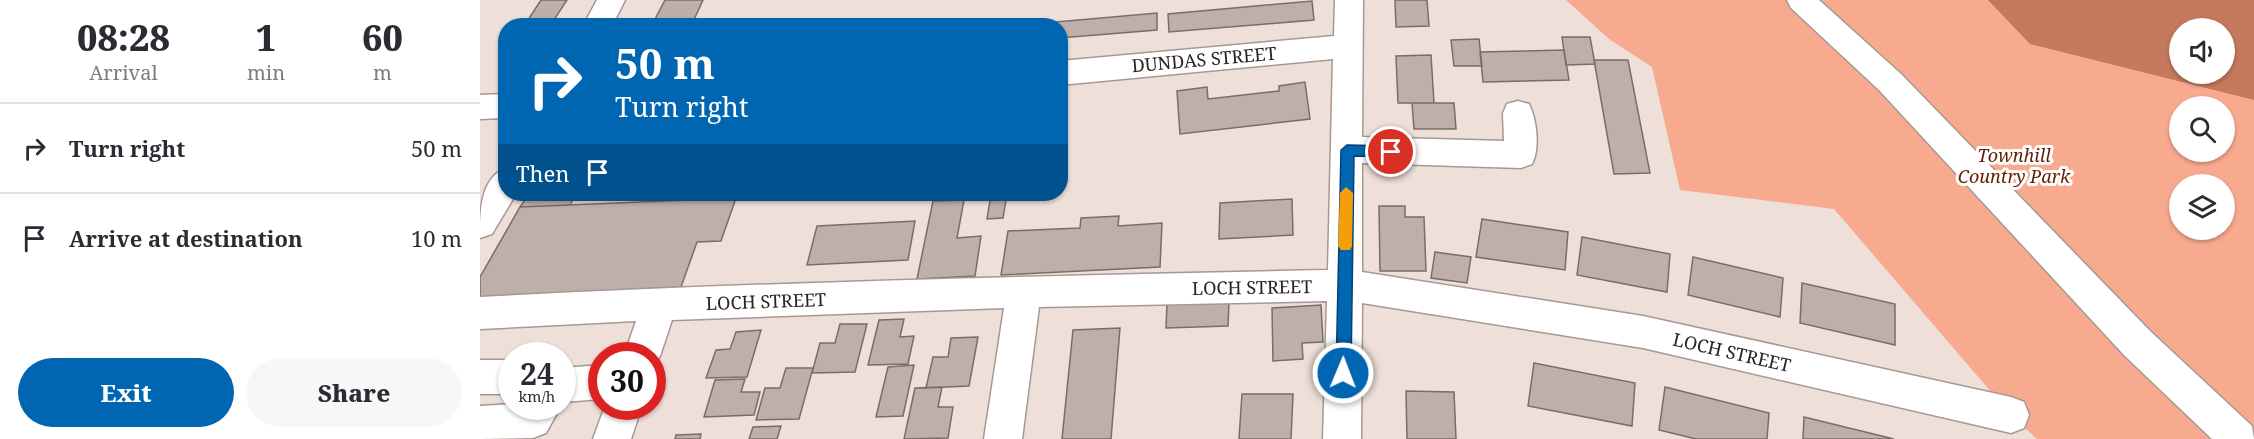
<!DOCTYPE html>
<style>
:root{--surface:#fff;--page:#f7f7f7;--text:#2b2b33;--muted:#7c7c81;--line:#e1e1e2;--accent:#0066b2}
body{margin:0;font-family:"Noto Serif",serif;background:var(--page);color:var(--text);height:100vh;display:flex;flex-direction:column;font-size:22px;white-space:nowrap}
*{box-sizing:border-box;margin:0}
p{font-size:20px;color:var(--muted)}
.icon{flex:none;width:33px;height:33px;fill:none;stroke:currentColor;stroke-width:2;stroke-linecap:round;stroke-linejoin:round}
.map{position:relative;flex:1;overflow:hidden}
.side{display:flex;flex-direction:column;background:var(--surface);width:480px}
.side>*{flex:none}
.banner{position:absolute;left:18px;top:18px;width:570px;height:183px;border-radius:24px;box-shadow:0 2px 4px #0004;background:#0066b2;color:#fff;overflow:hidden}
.fabs{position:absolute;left:1689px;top:18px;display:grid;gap:12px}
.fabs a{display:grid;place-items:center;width:66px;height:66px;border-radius:50%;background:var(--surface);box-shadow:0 2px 4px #0004;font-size:30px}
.speed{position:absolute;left:18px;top:342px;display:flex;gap:12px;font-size:30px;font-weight:700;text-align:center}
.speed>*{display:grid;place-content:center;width:78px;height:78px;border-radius:50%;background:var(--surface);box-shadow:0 2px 4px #0004;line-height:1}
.speed small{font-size:15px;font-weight:400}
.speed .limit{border:9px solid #d22;background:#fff;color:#111}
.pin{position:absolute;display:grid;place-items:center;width:51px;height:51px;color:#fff;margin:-26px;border:3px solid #fff;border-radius:50%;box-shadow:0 2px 6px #0007}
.me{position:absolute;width:66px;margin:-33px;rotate:1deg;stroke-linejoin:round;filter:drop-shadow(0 0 4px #0008)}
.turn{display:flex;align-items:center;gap:21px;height:126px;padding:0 18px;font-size:27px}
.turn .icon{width:78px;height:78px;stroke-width:2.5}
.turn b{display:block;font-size:42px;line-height:51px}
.then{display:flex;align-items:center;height:57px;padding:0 18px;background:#0003;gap:12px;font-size:22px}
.eta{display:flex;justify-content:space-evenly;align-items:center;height:102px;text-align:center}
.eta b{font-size:36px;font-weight:800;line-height:42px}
.action{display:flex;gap:12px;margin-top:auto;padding:12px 18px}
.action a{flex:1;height:69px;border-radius:36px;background:var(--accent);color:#fff;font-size:24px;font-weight:800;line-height:69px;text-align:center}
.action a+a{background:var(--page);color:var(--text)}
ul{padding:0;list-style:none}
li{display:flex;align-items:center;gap:18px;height:90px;padding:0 18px;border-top:2px solid var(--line)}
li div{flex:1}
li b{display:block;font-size:22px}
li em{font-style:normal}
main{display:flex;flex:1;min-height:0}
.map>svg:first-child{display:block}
</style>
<main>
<section class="side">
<div class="eta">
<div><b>08:28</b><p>Arrival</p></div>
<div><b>1</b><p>min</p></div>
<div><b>60</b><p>m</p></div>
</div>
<ul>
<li><svg class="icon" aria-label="right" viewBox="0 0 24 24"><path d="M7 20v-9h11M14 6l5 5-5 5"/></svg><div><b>Turn right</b></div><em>50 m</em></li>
<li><svg class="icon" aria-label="arrive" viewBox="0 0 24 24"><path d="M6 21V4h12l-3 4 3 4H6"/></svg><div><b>Arrive at destination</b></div><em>10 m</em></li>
</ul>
<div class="action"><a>Exit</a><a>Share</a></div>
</section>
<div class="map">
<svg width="1774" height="439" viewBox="0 0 1774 439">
<rect width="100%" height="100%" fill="#eedfd9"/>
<path fill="#f8aa8f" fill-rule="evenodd" d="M 1086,0 L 1774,0 L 1774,439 L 1557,439 L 1531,415 L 1354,209 L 1200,190 L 1172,67 L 1129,39 ZM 1700,28 L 1744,28 L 1744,74 L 1700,74 ZM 1700,106 L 1744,106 L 1744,152 L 1700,152 ZM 1700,184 L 1744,184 L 1744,230 L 1700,230 Z"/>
<path fill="#c5785c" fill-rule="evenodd" d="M 1508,0 L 1774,0 L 1774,100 L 1550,44 ZM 1700,28 L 1744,28 L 1744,74 L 1700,74 Z"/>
<path fill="#beafaa" stroke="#7a6c68" stroke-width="1.5" d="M 61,0 L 87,0 L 70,26 L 44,26 Z
M 185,0 L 223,0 L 212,24 L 173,23 Z
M 915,0 L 947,0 L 949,26 L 916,27 Z
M 832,1 L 834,20 L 689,32 L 688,14 Z
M 677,13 L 677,30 L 580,38 L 580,26 L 531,26 Z
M 1082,37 L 1110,37 L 1115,64 L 1086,65 Z
M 999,39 L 1002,66 L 974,66 L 971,40 Z
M 1084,50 L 1089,80 L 1003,82 L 1000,52 Z
M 951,55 L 954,103 L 918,103 L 916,56 Z
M 1114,60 L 1148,60 L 1170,173 L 1134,174 Z
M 825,82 L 830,119 L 700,134 L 697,91 L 727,87 L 728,99 L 799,91 L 799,86 Z
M 932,103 L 974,103 L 976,129 L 934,129 Z
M 49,194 L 96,194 L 90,205 L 40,207 Z
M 511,194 L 527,194 L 523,218 L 507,219 Z
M 527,194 L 546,194 L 546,199 L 526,200 Z
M 256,198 L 241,241 L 217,242 L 201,287 L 0,297 L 0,277 L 40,207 Z
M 812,199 L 813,235 L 739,239 L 740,203 Z
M 484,200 L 477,238 L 501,236 L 495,276 L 437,279 L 453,201 Z
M 899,206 L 925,206 L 925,217 L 944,217 L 946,271 L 900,271 Z
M 639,216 L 638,226 L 682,223 L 680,267 L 521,275 L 528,231 L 600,228 L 601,218 Z
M 1002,219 L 1088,232 L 1085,270 L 996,257 Z
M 435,221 L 428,260 L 327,265 L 337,226 Z
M 1102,237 L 1190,254 L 1187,292 L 1097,275 Z
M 955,252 L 991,257 L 987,283 L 951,278 Z
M 1213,257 L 1303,278 L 1300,317 L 1208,295 Z
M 1322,283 L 1415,304 L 1415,345 L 1320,323 Z
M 749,301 L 748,326 L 686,328 L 687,303 Z
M 841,305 L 843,342 L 822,343 L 823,359 L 793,361 L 792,308 Z
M 424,319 L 420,337 L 434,336 L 428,364 L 388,365 L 399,320 Z
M 360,324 L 387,324 L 375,372 L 332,373 L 340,343 L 355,343 Z
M 640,328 L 631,439 L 582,439 L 593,330 Z
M 281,330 L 267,377 L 226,378 L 236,350 L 250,349 L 256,332 Z
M 498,337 L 489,386 L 446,388 L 453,357 L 468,357 L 471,338 Z
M 1054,363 L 1155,383 L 1152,426 L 1048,406 Z
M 434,365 L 423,416 L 396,417 L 408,367 Z
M 306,368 L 333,368 L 319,419 L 276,420 L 285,388 L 300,388 Z
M 265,379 L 261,392 L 280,392 L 274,415 L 224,417 L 235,380 Z
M 462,387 L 458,407 L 473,407 L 468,438 L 424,439 L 435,388 Z
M 1185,387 L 1289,413 L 1287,439 L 1216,439 L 1179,430 Z
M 926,391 L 974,392 L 976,439 L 927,439 Z
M 762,394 L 813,394 L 811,439 L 759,439 Z
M 1324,417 L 1414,439 L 1323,439 Z
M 301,426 L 297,439 L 269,439 L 273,427 Z
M 221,434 L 220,439 L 195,439 L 196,435 Z"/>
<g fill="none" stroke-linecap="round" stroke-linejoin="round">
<g stroke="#a79893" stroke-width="3">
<path id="minor" d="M 117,0 L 145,0 L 132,26 L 103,26 Z
M 855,0 L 883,0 L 882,137 L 1024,141 L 1023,113 L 1027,104 L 1038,101 L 1049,104 C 1057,120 1060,149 1052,164 L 1041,168 L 882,163 L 882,272 L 1163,316 L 1531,397 L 1544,402 L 1549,415 L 1544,428 L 1531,433 L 1163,348 L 882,303 L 881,439 L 843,439 L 847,301 L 559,307 L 542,439 L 504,439 L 524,308 L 192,320 L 180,356 L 172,369 L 172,356 L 144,356 L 156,321 L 0,329 L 0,297 C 282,282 565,276 848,270 L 853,59 L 580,85 L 580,61 L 854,36 Z
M 1307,0 L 1339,0 L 1421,74 L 1670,331 L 1772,426 L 1774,439 L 1732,439 L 1644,355 L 1399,90 L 1311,8 Z
M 26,94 L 26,118 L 0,119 L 0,95 Z
M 26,168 L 26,194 L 36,194 L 12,234 L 0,238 C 0,212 0,178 26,168 Z
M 0,360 L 32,360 L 32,394 L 0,394 Z
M 122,365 L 122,399 L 82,402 L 82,368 Z
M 32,404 L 32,406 L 81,406 L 66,433 L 53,438 L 0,439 L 0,406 Z
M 125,406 L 162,406 L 151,439 L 113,439 Z"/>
</g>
<use href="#minor" fill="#fff" fill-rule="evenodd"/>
</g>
<path fill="#0066b2" stroke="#004274" stroke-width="1.5" d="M 867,145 L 911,146 L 917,152 L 911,157 L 874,156 L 871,373 L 869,378 L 863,380 L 858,378 L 856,373 L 861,150 Z"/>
<path fill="#f59e0b" d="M 866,187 L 873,193 L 872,246 L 870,250 L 861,250 L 858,246 L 860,193 Z"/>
<g text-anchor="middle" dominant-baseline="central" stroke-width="6" stroke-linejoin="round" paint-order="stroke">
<g font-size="18" fill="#292422" stroke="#fff">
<text transform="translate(724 59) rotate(-5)">DUNDAS STREET</text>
<text transform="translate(772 287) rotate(-1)">LOCH STREET</text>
<text transform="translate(286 301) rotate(-2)">LOCH STREET</text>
<text transform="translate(1252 352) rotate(13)">LOCH STREET</text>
</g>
<g font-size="18" font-style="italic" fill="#641d00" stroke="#fff">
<text x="1534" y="155">Townhill<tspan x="1534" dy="21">Country Park</tspan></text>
</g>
</g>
</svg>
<div class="fabs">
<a><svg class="icon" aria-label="sound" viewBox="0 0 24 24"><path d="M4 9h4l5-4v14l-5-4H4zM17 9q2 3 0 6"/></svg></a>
<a><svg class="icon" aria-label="search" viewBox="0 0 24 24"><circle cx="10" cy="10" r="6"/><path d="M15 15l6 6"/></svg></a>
<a><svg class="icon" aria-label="layers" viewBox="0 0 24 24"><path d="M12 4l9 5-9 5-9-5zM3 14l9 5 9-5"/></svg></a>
</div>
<div class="speed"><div>24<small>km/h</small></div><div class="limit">30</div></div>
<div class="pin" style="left:911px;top:152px;background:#d93025"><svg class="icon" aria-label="arrive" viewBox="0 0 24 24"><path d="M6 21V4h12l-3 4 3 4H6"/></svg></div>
<svg class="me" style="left:863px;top:373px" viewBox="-20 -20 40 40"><circle r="17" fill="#0066b2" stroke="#fff" stroke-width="3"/><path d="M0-11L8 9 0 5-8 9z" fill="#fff"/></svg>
<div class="banner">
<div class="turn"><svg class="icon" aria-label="right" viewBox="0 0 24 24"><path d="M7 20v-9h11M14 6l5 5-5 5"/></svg><div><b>50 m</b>Turn right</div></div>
<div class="then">Then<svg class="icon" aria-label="arrive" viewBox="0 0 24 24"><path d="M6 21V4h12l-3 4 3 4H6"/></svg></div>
</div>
</div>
</main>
